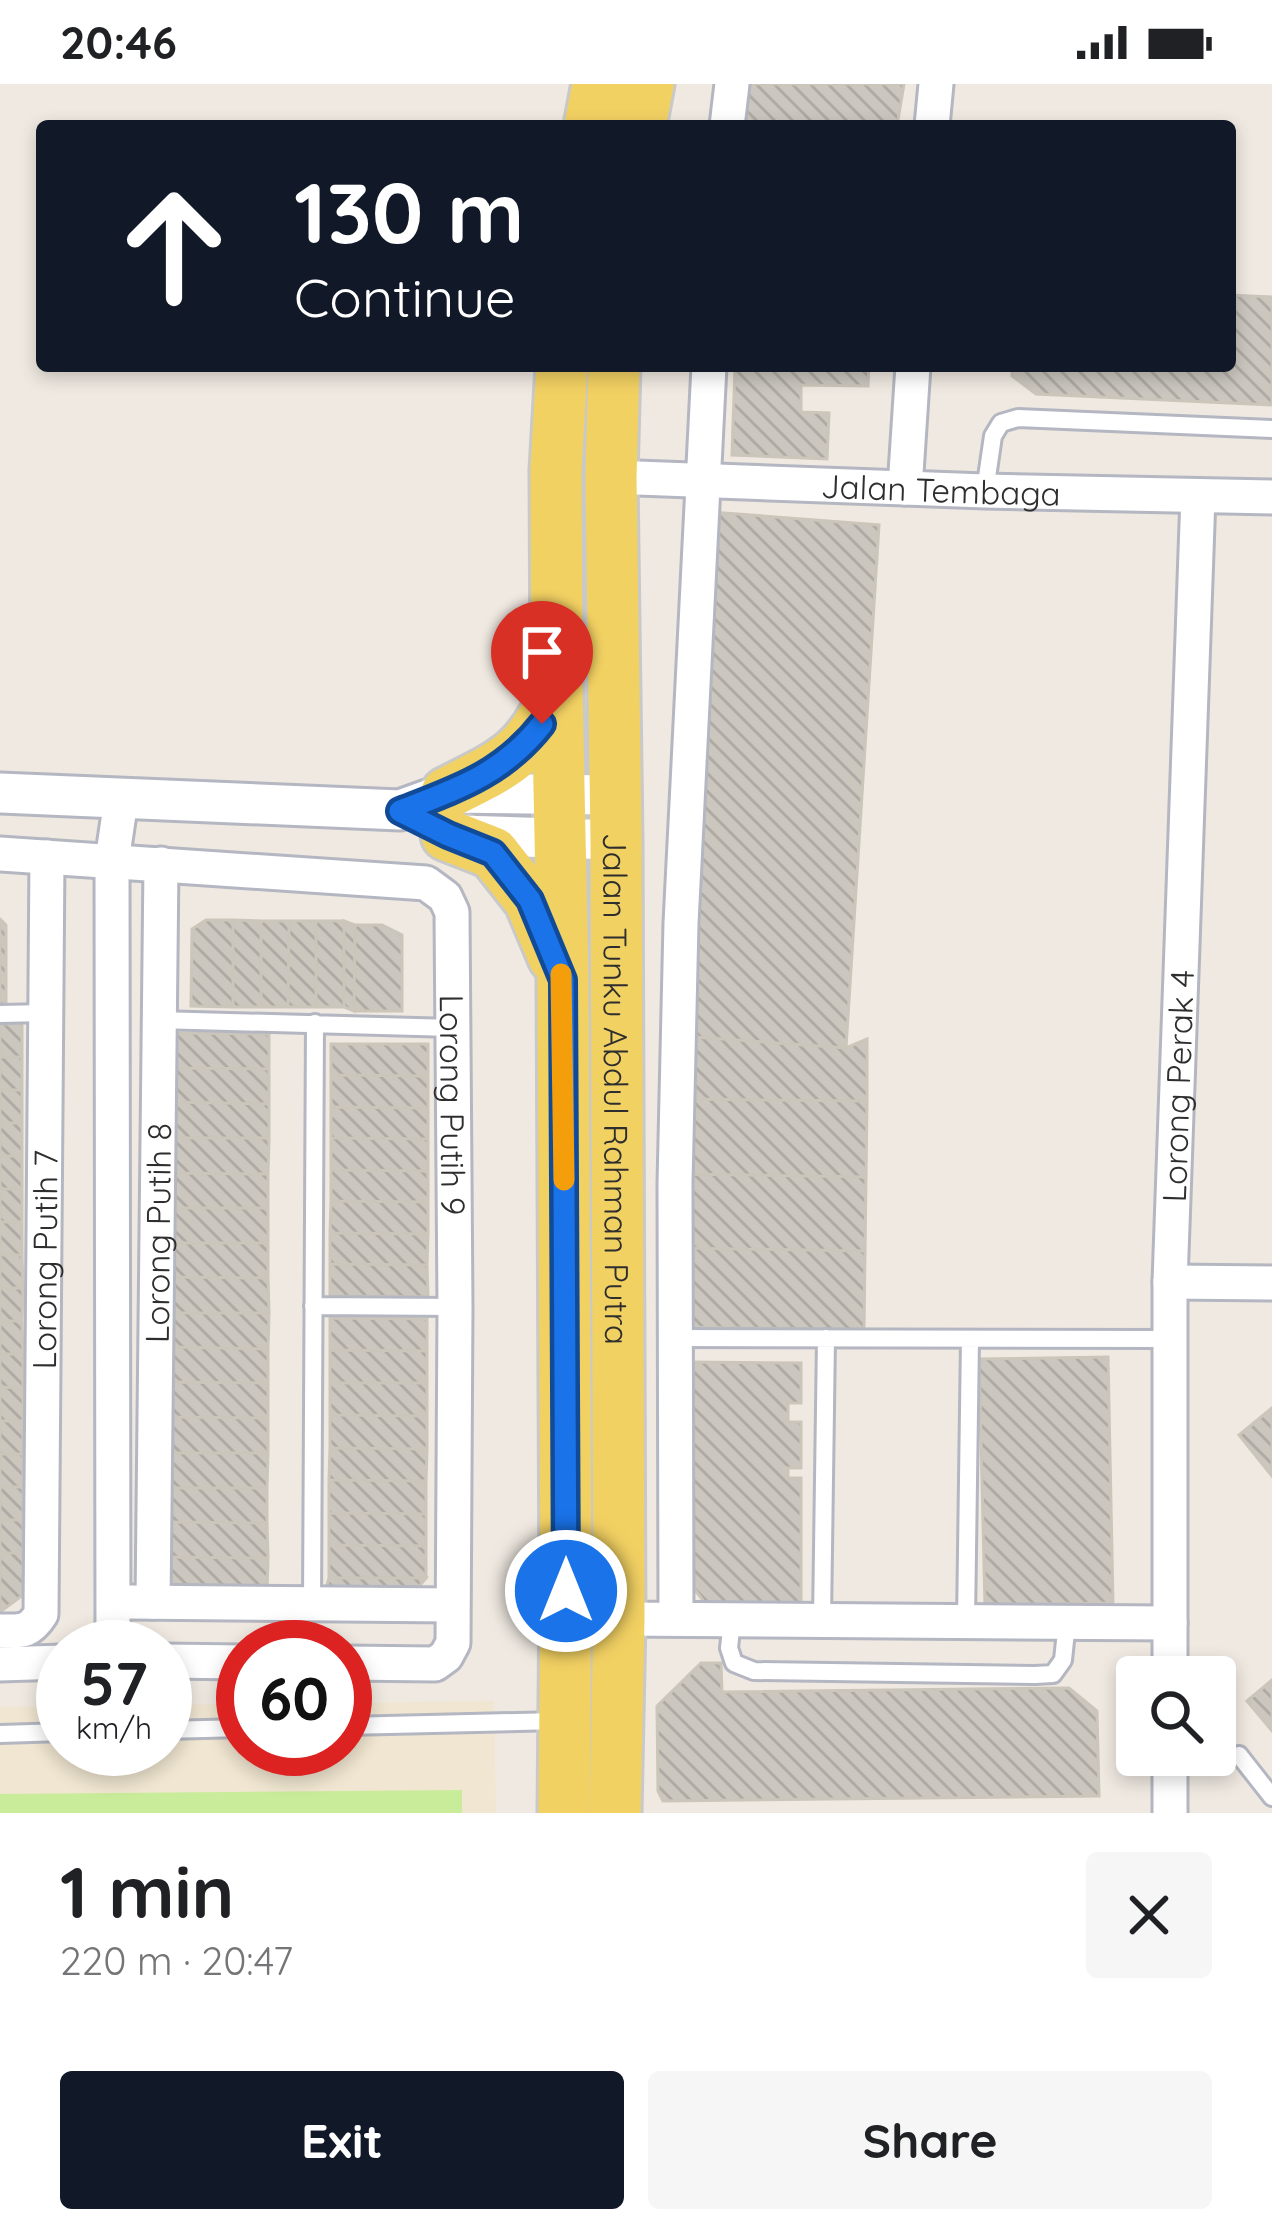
<!DOCTYPE html>
<meta charset="utf-8">
<style>
:root{--surface:#fff;--page:#f6f6f6;--text:#202124;--muted:#757577;--accent:#111827}
body{margin:0;font-family:Quicksand,sans-serif;background:var(--page);color:var(--text);height:100vh;display:flex;flex-direction:column;font-size:45px;white-space:nowrap}
*{box-sizing:border-box;margin:0}
p{font-size:39px;color:var(--muted)}
.icon{flex:none;width:66px;height:66px;fill:none;stroke:currentColor;stroke-width:2;stroke-linecap:round;stroke-linejoin:round}
.map{position:relative;height:1729px;overflow:hidden}
.details{display:flex;flex-direction:column;background:var(--surface);flex:1}
.details>*{flex:none}
.top-card{position:absolute;left:36px;top:36px;width:1200px;height:252px;border-radius:12px;box-shadow:0 6px 18px #0003;background:#111827;color:#fff;overflow:hidden}
.tools{position:absolute;left:1116px;top:1572px;display:grid;gap:24px}
.tools a{display:grid;place-items:center;width:120px;height:120px;border-radius:12px;background:var(--surface);box-shadow:0 6px 18px #0003;font-size:60px}
.speed{position:absolute;left:36px;top:1536px;display:flex;gap:24px;font-size:60px;font-weight:700;text-align:center}
.speed>*{display:grid;place-content:center;width:156px;height:156px;border-radius:50%;background:var(--surface);box-shadow:0 6px 18px #0003;line-height:1}
.speed small{font-size:30px;font-weight:400}
.speed .limit{border:18px solid #d22;background:#fff;color:#111}
.pin{position:absolute;display:grid;place-items:center;width:102px;height:102px;color:#fff;margin:-123px -51px;border-radius:50% 50% 50% 0;rotate:-45deg;box-shadow:0 0 12px #0007}
.pin .icon{rotate:45deg}
.me{position:absolute;width:132px;margin:-66px;rotate:0deg;stroke-linejoin:round;filter:drop-shadow(0 0 9px #0008)}
.turn{display:flex;align-items:center;gap:42px;height:252px;padding:0 60px;font-size:54px}
.turn .icon{width:156px;height:156px;stroke-width:2.5}
.turn b{display:block;font-size:84px;line-height:102px}
.round{display:grid;place-items:center;flex:none;width:126px;height:126px;border-radius:12px;background:var(--page)}
.overview{display:flex;align-items:center;justify-content:space-between;height:204px;padding:0 60px}
h1{font-size:72px;font-weight:700;line-height:90px}
.cta{display:flex;gap:24px;margin-top:auto;padding:24px 60px}
.cta a{flex:1;height:138px;border-radius:12px;background:var(--accent);color:#fff;font-size:48px;font-weight:700;line-height:138px;text-align:center}
.cta a+a{background:var(--page);color:var(--text)}
.status{display:flex;justify-content:space-between;align-items:center;height:84px;padding:0 60px;background:var(--surface);direction:ltr}
.status svg{height:33px;fill:currentColor}
.map>svg:first-child{display:block}
</style>
<div class="status"><b>20:46</b><svg viewBox="0 0 49 12"><path d="M0 12V9h3v3zM5 12V6h3v6zM10 12V3h3v9zM15 12V0h3v12zM26 1h20v11H26zM47 4h2v5h-2z"/></svg></div>
<div class="map">
<svg width="1272" height="1729" viewBox="0 0 1272 1729">
<defs>
<pattern id="building-back-hatch" width="6" height="6" patternUnits="userSpaceOnUse" patternTransform="scale(3)"><rect width="6" height="6" fill="#cbc7bf"/><path d="M-1 5l2 2M0 0l6 6M5-1l2 2" fill="none" stroke="#afaba4"/></pattern>
</defs>
<rect width="100%" height="100%" fill="#efe9e1"/>
<path fill="#f0e6d1" d="M 494,1617 L 496,1729 L 0,1729 L 0,1623 L 63,1622 L 63,1665 L 165,1665 L 165,1621 L 243,1620 L 243,1665 L 345,1665 L 345,1619 Z"/>
<path fill="#c9ec9a" d="M 462,1706 L 462,1729 L 0,1729 L 0,1710 Z"/>
<path fill="url(#building-back-hatch)" stroke="#cbc5ba" stroke-width="3" d="M 740,0 L 904,0 L 897,42 L 731,42 Z
M 1230,211 L 1272,213 L 1272,321 L 1036,310 L 1012,292 L 1012,282 L 1230,282 Z
M 735,282 L 869,282 L 868,302 L 801,301 L 801,328 L 829,329 L 827,375 L 732,371 Z
M 711,428 L 879,441 L 846,964 L 681,952 Z
M 0,835 L 6,841 L 6,924 L 0,924 Z
M 206,836 L 233,836 L 233,923 L 191,922 L 192,845 Z
M 233,836 L 261,837 L 261,923 L 233,923 Z
M 261,837 L 289,837 L 288,923 L 261,923 Z
M 289,837 L 316,837 L 316,923 L 288,923 Z
M 316,837 L 344,837 L 344,923 L 316,923 Z
M 344,837 L 355,841 L 354,927 L 344,923 Z
M 355,841 L 382,841 L 402,851 L 402,927 L 354,927 Z
M 0,940 L 22,940 L 22,973 L 0,973 Z
M 171,949 L 269,950 L 269,985 L 171,984 Z
M 681,952 L 846,964 L 867,955 L 867,1017 L 680,1015 Z
M 331,960 L 428,960 L 428,992 L 331,991 Z
M 0,973 L 22,973 L 22,1006 L 0,1006 Z
M 171,984 L 269,985 L 269,1020 L 171,1018 Z
M 331,991 L 428,992 L 428,1024 L 331,1023 Z
M 0,1006 L 22,1006 L 22,1039 L 0,1039 Z
M 680,1015 L 867,1017 L 866,1093 L 679,1090 Z
M 171,1018 L 269,1020 L 269,1054 L 171,1054 Z
M 331,1023 L 428,1024 L 428,1055 L 331,1054 Z
M 0,1039 L 22,1039 L 22,1072 L 0,1072 Z
M 171,1054 L 269,1054 L 268,1090 L 171,1089 Z
M 331,1054 L 428,1055 L 428,1087 L 331,1086 Z
M 0,1072 L 22,1072 L 22,1105 L 0,1105 Z
M 331,1086 L 428,1087 L 428,1118 L 331,1117 Z
M 171,1089 L 268,1090 L 268,1124 L 171,1124 Z
M 679,1090 L 866,1093 L 865,1167 L 678,1164 Z
M 0,1105 L 22,1105 L 22,1138 L 0,1138 Z
M 331,1117 L 428,1118 L 428,1150 L 330,1149 Z
M 171,1124 L 268,1124 L 268,1159 L 171,1159 Z
M 0,1138 L 22,1138 L 22,1171 L 0,1171 Z
M 330,1149 L 428,1150 L 427,1181 L 330,1180 Z
M 171,1159 L 268,1159 L 268,1194 L 171,1193 Z
M 678,1164 L 865,1167 L 864,1246 L 677,1243 Z
M 0,1171 L 22,1171 L 23,1204 L 0,1204 Z
M 330,1180 L 427,1181 L 428,1213 L 330,1212 Z
M 171,1193 L 268,1194 L 269,1229 L 170,1229 Z
M 0,1204 L 23,1204 L 22,1237 L 0,1237 Z
M 170,1229 L 269,1229 L 268,1265 L 170,1263 Z
M 330,1234 L 427,1235 L 427,1267 L 330,1266 Z
M 0,1237 L 22,1237 L 23,1270 L 0,1270 Z
M 170,1263 L 268,1265 L 268,1299 L 170,1298 Z
M 330,1266 L 427,1267 L 427,1299 L 330,1299 Z
M 0,1270 L 23,1270 L 23,1304 L 0,1303 Z
M 1108,1273 L 1113,1519 L 985,1521 L 979,1275 Z
M 687,1278 L 801,1279 L 801,1319 L 788,1319 L 788,1338 L 801,1338 L 801,1384 L 788,1384 L 788,1394 L 801,1394 L 801,1523 L 707,1522 L 687,1495 Z
M 170,1298 L 268,1299 L 268,1334 L 170,1333 Z
M 330,1299 L 427,1299 L 427,1332 L 330,1331 Z
M 0,1303 L 23,1304 L 23,1337 L 0,1337 Z
M 1272,1324 L 1272,1392 L 1239,1351 Z
M 330,1331 L 427,1332 L 427,1365 L 330,1364 Z
M 170,1333 L 268,1334 L 268,1369 L 170,1369 Z
M 0,1337 L 23,1337 L 23,1370 L 0,1370 Z
M 330,1364 L 427,1365 L 426,1397 L 329,1396 Z
M 170,1369 L 268,1369 L 267,1404 L 170,1404 Z
M 0,1370 L 23,1370 L 23,1403 L 0,1403 Z
M 329,1396 L 426,1397 L 426,1430 L 329,1429 Z
M 0,1403 L 23,1403 L 23,1436 L 0,1436 Z
M 170,1404 L 267,1404 L 267,1439 L 170,1438 Z
M 329,1429 L 426,1430 L 426,1462 L 329,1461 Z
M 0,1436 L 23,1436 L 23,1469 L 0,1469 Z
M 170,1438 L 267,1439 L 268,1474 L 170,1473 Z
M 329,1461 L 426,1462 L 426,1494 L 329,1494 Z
M 0,1469 L 23,1469 L 23,1511 L 0,1528 Z
M 170,1473 L 268,1474 L 267,1509 L 169,1508 Z
M 329,1494 L 426,1494 L 412,1511 L 325,1509 Z
M 701,1579 L 721,1579 L 722,1608 L 1069,1604 L 1097,1627 L 1099,1712 L 663,1717 L 658,1707 L 657,1622 Z
M 1272,1596 L 1272,1647 L 1247,1617 Z"/>
<g fill="none" stroke-linecap="round" stroke-linejoin="round">
<g stroke="#b4b7c1" stroke-width="22">
<path id="service" d="M 985,407 L 993,352 L 1001,339 L 1018,334 L 1272,345
M 0,930 L 45,929
M 158,936 L 453,944
M 313,1222 L 455,1223
M 675,1254 L 1169,1255
M 312,1521 L 315,939
M 732,1536 L 729,1564 L 734,1579 L 754,1587 L 1035,1591 L 1053,1590 L 1063,1576 L 1067,1538
M 822,1536 L 826,1254
M 966,1538 L 970,1255
M 345,1642 L 558,1637
M 165,1646 L 243,1644
M 0,1650 L 63,1648
M 1239,1671 L 1272,1713"/>
</g>
<g stroke="#b4b7c1" stroke-width="39">
<g id="minor">
<path d="M 727,42 L 732,0"/>
<path d="M 932,42 L 936,0"/>
<path id="s1" d="M 611,393 L 985,407 L 1272,413"/>
<path d="M 905,404 L 913,282"/>
<path id="s2" d="M 0,770 L 426,799 L 445,813 L 452,828 L 455,1223 L 453,1559 L 446,1572 L 435,1580 L 345,1579"/>
<path d="M 1170,1198 L 1272,1199"/>
<path d="M 130,1518 L 452,1521"/>
<path id="s3" d="M 153,1518 L 161,780"/>
<path d="M 619,1535 L 1170,1539"/>
<path d="M 676,1535 L 675,1099 L 681,839 L 709,282"/>
<path id="s4" d="M 0,1547 C 21,1547 29,1549 41,1530 L 47,773"/>
<path d="M 113,1563 L 112,777 L 121,716"/>
<path d="M 165,1577 L 243,1578"/>
<path d="M 0,1580 L 63,1578"/>
<path id="s5" d="M 1170,1593 L 1170,1198 L 1198,412"/>
<path d="M 1170,1729 L 1170,1671"/>
</g>
</g>
<g stroke="#b4b7c1" stroke-width="45">
<path id="tertiary" d="M 0,709 L 400,726 L 447,709 L 615,711
M 459,751 L 616,756"/>
</g>
<g stroke="#c9c9c9" stroke-width="57">
<g id="primary">
<path d="M 590,42 L 598,0"/>
<path d="M 640,42 L 648,0"/>
<path d="M 562,282 L 556,386 L 557,606 L 563,896 L 566,1507 L 564,1729"/>
<path id="s6" d="M 614,282 L 611,393 L 616,756 L 619,1535 L 615,1729"/>
<path d="M 447,709 C 507,679 530,670 557,606"/>
<path d="M 447,751 L 493,769 L 530,816 L 554,873"/>
</g>
</g>
<use href="#service" stroke="#fff" stroke-width="16"/>
<use href="#minor" stroke="#fff" stroke-width="33"/>
<use href="#tertiary" stroke="#fff" stroke-width="39"/>
<use href="#primary" stroke="#f2d163" stroke-width="51"/>
</g>
<g fill="none" stroke-linecap="round" stroke-linejoin="round">
<g stroke="#114b97" stroke-width="30">
<path id="route" d="M 542,640 C 503,690 457,705 400,727 L 448,751 L 493,769 L 530,816 L 563,896 L 566,1507"/>
</g>
<use href="#route" stroke="#1a73e8" stroke-width="21"/>
<path stroke="#f59e0b" stroke-width="21" d="M 561,890 L 564,1096"/>
</g>
<g text-anchor="middle" dominant-baseline="central" stroke-width="9" stroke-linejoin="round" paint-order="stroke">
<g font-size="33" fill="#2e2e2e" stroke="#fff">
<text stroke="none"><textPath href="#s1" startOffset="330">Jalan Tembaga</textPath></text>
<text stroke="none"><textPath href="#s5" startOffset="591">Lorong Perak 4</textPath></text>
<text stroke="none"><textPath href="#s6" startOffset="723">Jalan Tunku Abdul Rahman Putra</textPath></text>
<text stroke="none"><textPath href="#s2" startOffset="660">Lorong Putih 9</textPath></text>
<text stroke="none"><textPath href="#s3" startOffset="369">Lorong Putih 8</textPath></text>
<text stroke="none"><textPath href="#s4" startOffset="402">Lorong Putih 7</textPath></text>
</g>
</g>
</svg>
<div class="tools">
<a><svg class="icon" aria-label="search" viewBox="0 0 24 24"><circle cx="10" cy="10" r="6"/><path d="M15 15l6 6"/></svg></a>
</div>
<div class="speed"><div>57<small>km/h</small></div><div class="limit">60</div></div>
<div class="pin" style="left:542px;top:640px;background:#d93025"><svg class="icon" aria-label="arrive" viewBox="0 0 24 24"><path d="M6 21V4h12l-3 4 3 4H6"/></svg></div>
<svg class="me" style="left:566px;top:1507px" viewBox="-20 -20 40 40"><circle r="17" fill="#1a73e8" stroke="#fff" stroke-width="3"/><path d="M0-11L8 9 0 5-8 9z" fill="#fff"/></svg>
<div class="top-card">
<div class="turn"><svg class="icon" aria-label="ahead" viewBox="0 0 24 24"><path d="M12 20V5M6 11l6-6 6 6"/></svg><div><b>130 m</b>Continue</div></div>
</div>
</div>
<section class="details">
<div class="overview"><div><h1>1 min</h1><p>220 m · 20:47</p></div><a class="round"><svg class="icon" aria-label="close" viewBox="0 0 24 24"><path d="M6 6l12 12M18 6L6 18"/></svg></a></div>
<div class="cta"><a>Exit</a><a>Share</a></div>
</section>
